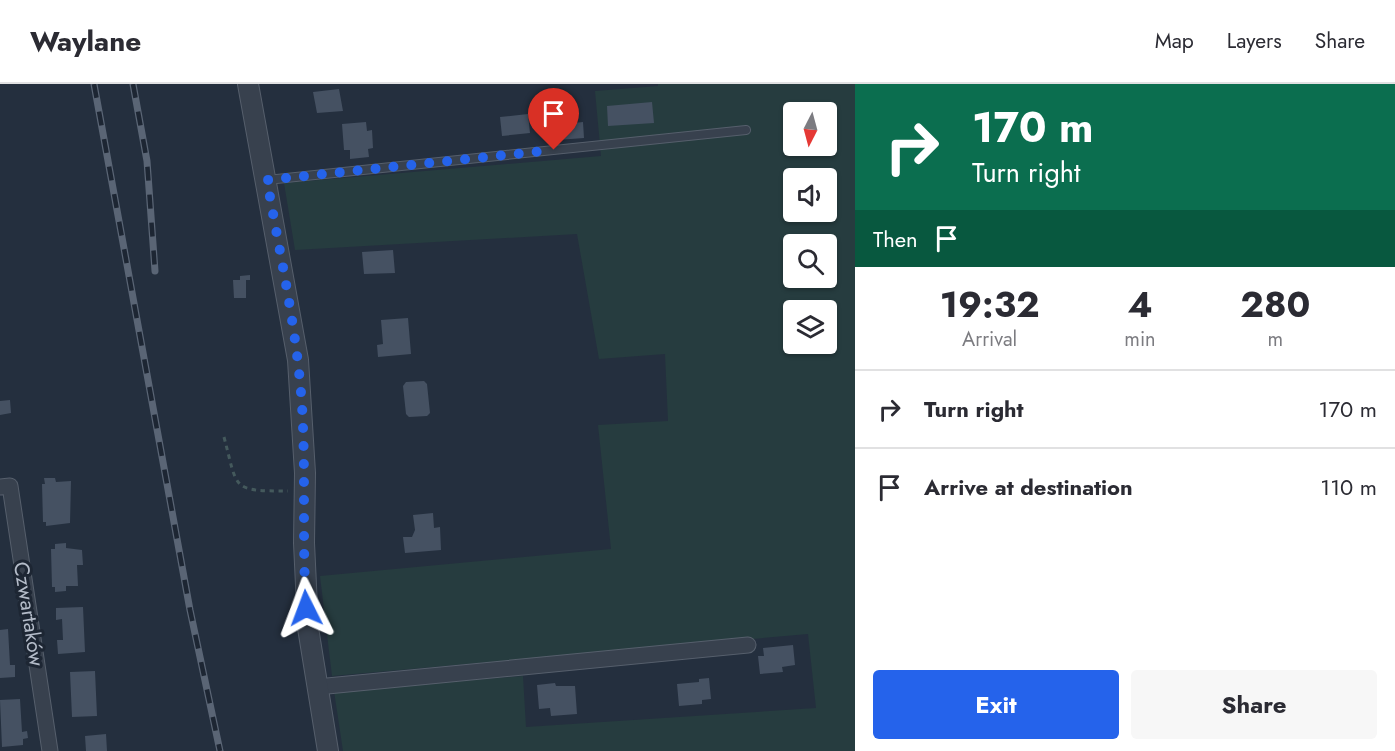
<!DOCTYPE html>
<meta charset="utf-8">
<style>
:root{--surface:#fff;--page:#f7f7f7;--text:#2b2b33;--muted:#7c7c81;--line:#e1e1e2;--accent:#2563eb}
body{margin:0;font-family:Jost,sans-serif;background:var(--page);color:var(--text);height:100vh;display:flex;flex-direction:column;font-size:22px;white-space:nowrap}
*{box-sizing:border-box;margin:0}
p{font-size:20px;color:var(--muted)}
.icon{flex:none;width:33px;height:33px;fill:none;stroke:currentColor;stroke-width:2;stroke-linecap:round;stroke-linejoin:round}
.map{position:relative;flex:1;overflow:hidden}
.drawer{display:flex;flex-direction:column;background:var(--surface);width:540px}
.drawer>*{flex:none}
.hud{background:#0b6e4f;color:#fff;overflow:hidden}
.needle{width:39px;rotate:186deg}
.controls{position:absolute;left:783px;top:18px;display:grid;gap:12px}
.controls a{display:grid;place-items:center;width:54px;height:54px;border-radius:6px;background:var(--surface);box-shadow:0 2px 4px #0004;font-size:30px}
.pin{position:absolute;display:grid;place-items:center;width:51px;height:51px;color:#fff;margin:-62px -26px;border-radius:50% 50% 50% 0;rotate:-45deg;box-shadow:0 0 6px #0007}
.pin .icon{rotate:45deg}
.me{position:absolute;width:66px;margin:-33px;rotate:357deg;stroke-linejoin:round;filter:drop-shadow(0 0 4px #0008)}
.turn{display:flex;align-items:center;gap:21px;height:126px;padding:0 18px;font-size:27px}
.turn .icon{width:78px;height:78px;stroke-width:2.5}
.turn b{display:block;font-size:42px;line-height:51px}
.then{display:flex;align-items:center;height:57px;padding:0 18px;background:#0003;gap:12px;font-size:22px}
.eta{display:flex;justify-content:space-evenly;align-items:center;height:102px;text-align:center}
.eta b{font-size:36px;font-weight:700;line-height:42px}
.cta{display:flex;gap:12px;margin-top:auto;padding:12px 18px}
.cta a{flex:1;height:69px;border-radius:6px;background:var(--accent);color:#fff;font-size:24px;font-weight:700;line-height:69px;text-align:center}
.cta a+a{background:var(--page);color:var(--text)}
ul{padding:0;list-style:none}
li{display:flex;align-items:center;gap:18px;height:78px;padding:0 18px;border-top:2px solid var(--line)}
li div{flex:1}
li b{display:block;font-size:22px}
li em{font-style:normal}
header{display:flex;align-items:center;gap:36px;box-sizing:border-box;height:84px;padding:0 30px;background:var(--surface);border-bottom:2px solid var(--line)}
header strong{font-size:28px}
nav{display:flex;gap:33px;margin-inline-start:auto;font-size:21px}
main{display:flex;flex:1;min-height:0}
.map>svg:first-child{display:block}
</style>
<header>
<strong>Waylane</strong>
<nav><a>Map</a><a>Layers</a><a>Share</a></nav>
</header>
<main>
<div class="map">
<svg width="855" height="667" viewBox="0 0 855 667">
<rect width="100%" height="100%" fill="#242f3e"/>
<path fill="#263c3f" fill-rule="evenodd" d="M 658,0 L 855,0 L 855,667 L 343,667 L 334,607 L 523,592 L 526,643 L 816,624 L 808,550 L 332,592 L 320,492 L 611,465 L 598,341 L 668,337 L 665,270 L 599,275 L 577,150 L 295,166 L 284,99 L 601,72 L 595,7 L 658,2 ZM 794,28 L 826,28 L 826,62 L 794,62 ZM 794,94 L 826,94 L 826,128 L 794,128 ZM 794,160 L 826,160 L 826,194 L 794,194 ZM 794,226 L 826,226 L 826,260 L 794,260 Z"/>
<path fill="#455162" d="M 339,5 L 343,27 L 317,29 L 313,8 Z
M 652,18 L 654,39 L 608,42 L 607,22 Z
M 528,30 L 530,49 L 502,52 L 500,33 Z
M 366,38 L 367,47 L 372,46 L 373,64 L 368,65 L 369,73 L 350,75 L 350,66 L 344,66 L 342,40 Z
M 583,38 L 584,54 L 557,56 L 555,41 Z
M 393,166 L 395,189 L 364,190 L 362,168 Z
M 250,191 L 250,196 L 246,196 L 246,214 L 234,214 L 233,196 L 240,196 L 240,192 Z
M 408,234 L 411,270 L 378,273 L 377,261 L 383,260 L 381,236 Z
M 424,297 L 427,300 L 430,329 L 427,332 L 409,333 L 406,330 L 403,302 L 406,298 Z
M 10,316 L 11,329 L 0,331 L 0,317 Z
M 44,394 L 55,394 L 56,398 L 71,397 L 70,439 L 46,442 L 46,438 L 43,438 L 42,400 L 45,400 Z
M 433,429 L 434,444 L 440,443 L 441,466 L 405,469 L 403,453 L 412,453 L 415,446 L 413,431 Z
M 66,459 L 66,464 L 82,466 L 83,481 L 77,481 L 78,502 L 66,502 L 66,507 L 55,508 L 55,503 L 52,503 L 51,465 L 55,465 L 55,460 Z
M 83,523 L 85,568 L 58,570 L 57,556 L 63,556 L 62,535 L 56,536 L 56,524 Z
M 8,545 L 10,581 L 15,581 L 15,593 L 0,594 L 0,546 Z
M 793,561 L 795,581 L 782,583 L 783,588 L 760,590 L 758,572 L 764,572 L 763,564 Z
M 95,587 L 97,632 L 72,633 L 70,588 Z
M 709,594 L 711,615 L 702,616 L 702,620 L 679,622 L 677,600 L 699,598 L 699,595 Z
M 555,599 L 556,602 L 575,602 L 577,630 L 551,632 L 550,624 L 539,625 L 537,601 Z
M 20,615 L 22,648 L 27,647 L 28,654 L 23,655 L 23,661 L 2,663 L 0,616 Z
M 106,650 L 107,667 L 86,667 L 85,652 Z"/>
<g fill="none" stroke-linecap="round" stroke-linejoin="round">
<g stroke="#565f6c" stroke-width="10">
<path id="service" d="M 267,96 L 746,46"/>
</g>
<g stroke="#565f6c" stroke-width="17">
<path id="minor" d="M 0,403 L 10,402 L 50,667
M 317,603 L 748,561"/>
</g>
<g stroke="#565f6c" stroke-width="22">
<path id="tertiary" d="M 248,0 L 298,276 L 305,389 L 304,459 L 308,544 L 328,667"/>
</g>
<path stroke="#44595c" stroke-width="3" stroke-dasharray="4.5 4.5" stroke-linecap="butt" d="M 224,353 C 238,406 231,407 288,407"/>
<use href="#service" stroke="#38414e" stroke-width="8"/>
<use href="#minor" stroke="#38414e" stroke-width="15"/>
<use href="#tertiary" stroke="#38414e" stroke-width="20"/>
<g stroke="#5a6575" stroke-width="7">
<path id="rail" d="M 94,0 L 190,526 L 220,667
M 133,0 L 147,77 L 155,187"/>
</g>
<use href="#rail" stroke="#1d2633" stroke-width="4.5" stroke-dasharray="14" stroke-linecap="butt"/>
</g>
<g fill="none" stroke-linecap="round" stroke-linejoin="round">
<path stroke="#2563eb" stroke-width="10" stroke-dasharray="0 18" d="M 306,524 C 302,456 306,389 302,322 C 297,246 280,171 267,96 L 554,66"/>
</g>
<g text-anchor="middle" dominant-baseline="central" stroke-width="6" stroke-linejoin="round" paint-order="stroke">
<g font-size="21" fill="#b4bcc9" stroke="#1d2633">
<text transform="translate(29 530) rotate(81)">Czwartaków</text>
</g>
</g>
</svg>
<div class="controls">
<a><svg class="needle" viewBox="-14 -14 28 28"><path d="M0-13l5 13h-10z" fill="#e53935"/><path d="M0 13l5-13h-10z" fill="#7c7c81"/></svg></a>
<a><svg class="icon" aria-label="sound" viewBox="0 0 24 24"><path d="M4 9h4l5-4v14l-5-4H4zM17 9q2 3 0 6"/></svg></a>
<a><svg class="icon" aria-label="search" viewBox="0 0 24 24"><circle cx="10" cy="10" r="6"/><path d="M15 15l6 6"/></svg></a>
<a><svg class="icon" aria-label="layers" viewBox="0 0 24 24"><path d="M12 4l9 5-9 5-9-5zM3 14l9 5 9-5"/></svg></a>
</div>
<div class="pin" style="left:554px;top:66px;background:#d93025"><svg class="icon" aria-label="arrive" viewBox="0 0 24 24"><path d="M6 21V4h12l-3 4 3 4H6"/></svg></div>
<svg class="me" style="left:306px;top:524px" viewBox="-20 -20 40 40"><path d="M0-17L14 15 0 8-14 15z" fill="#2563eb" stroke="#fff" stroke-width="4"/></svg>
</div>
<section class="drawer">
<div class="hud">
<div class="turn"><svg class="icon" aria-label="right" viewBox="0 0 24 24"><path d="M7 20v-9h11M14 6l5 5-5 5"/></svg><div><b>170 m</b>Turn right</div></div>
<div class="then">Then<svg class="icon" aria-label="arrive" viewBox="0 0 24 24"><path d="M6 21V4h12l-3 4 3 4H6"/></svg></div>
</div>
<div class="eta">
<div><b>19:32</b><p>Arrival</p></div>
<div><b>4</b><p>min</p></div>
<div><b>280</b><p>m</p></div>
</div>
<ul>
<li><svg class="icon" aria-label="right" viewBox="0 0 24 24"><path d="M7 20v-9h11M14 6l5 5-5 5"/></svg><div><b>Turn right</b></div><em>170 m</em></li>
<li><svg class="icon" aria-label="arrive" viewBox="0 0 24 24"><path d="M6 21V4h12l-3 4 3 4H6"/></svg><div><b>Arrive at destination</b></div><em>110 m</em></li>
</ul>
<div class="cta"><a>Exit</a><a>Share</a></div>
</section>
</main>
